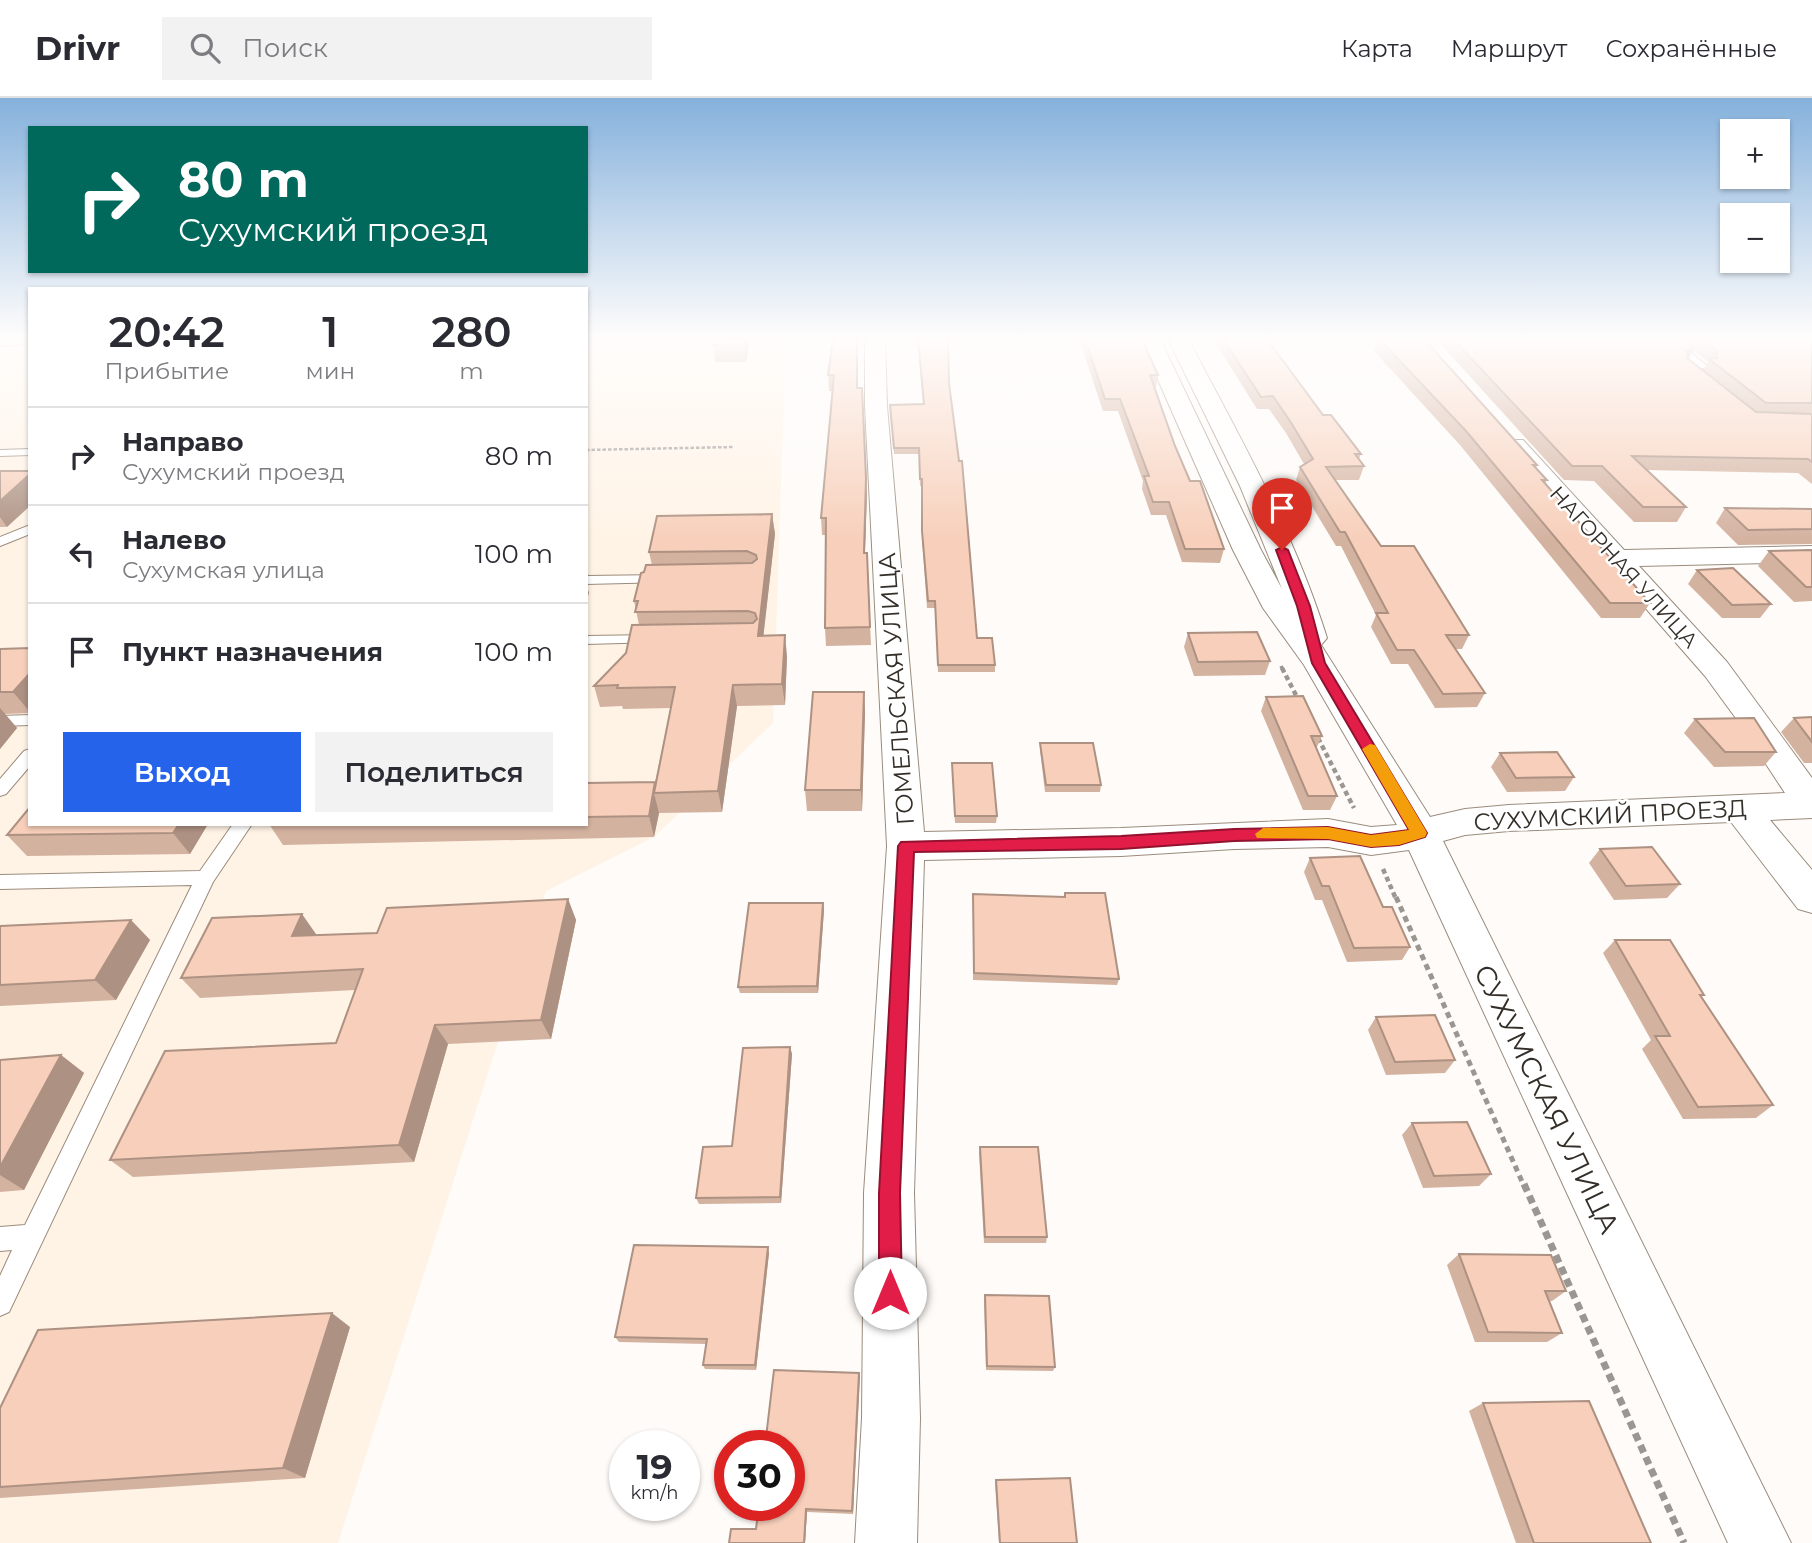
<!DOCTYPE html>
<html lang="ru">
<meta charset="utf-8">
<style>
:root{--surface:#fff;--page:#f2f2f3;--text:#2b2b33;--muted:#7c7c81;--line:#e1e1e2;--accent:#2563eb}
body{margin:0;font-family:Montserrat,sans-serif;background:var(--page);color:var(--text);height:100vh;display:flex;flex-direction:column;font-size:26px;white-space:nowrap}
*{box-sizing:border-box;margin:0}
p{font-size:23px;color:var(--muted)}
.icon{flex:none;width:38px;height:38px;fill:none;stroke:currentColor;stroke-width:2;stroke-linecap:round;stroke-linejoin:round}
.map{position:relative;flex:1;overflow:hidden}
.drawer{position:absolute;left:28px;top:189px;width:560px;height:539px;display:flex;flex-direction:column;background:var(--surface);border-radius:0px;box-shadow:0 2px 5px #0004}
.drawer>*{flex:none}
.hud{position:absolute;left:28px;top:28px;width:560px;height:147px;border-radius:0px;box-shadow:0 2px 5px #0004;background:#00695c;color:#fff;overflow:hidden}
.tools{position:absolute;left:1720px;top:21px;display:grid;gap:14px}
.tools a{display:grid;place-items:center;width:70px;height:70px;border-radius:0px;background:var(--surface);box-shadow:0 2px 5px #0004;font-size:35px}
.speed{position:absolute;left:609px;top:1332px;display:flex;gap:14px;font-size:35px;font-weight:700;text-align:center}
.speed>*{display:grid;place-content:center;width:91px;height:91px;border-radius:50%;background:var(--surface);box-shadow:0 2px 5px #0004;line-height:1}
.speed small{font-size:18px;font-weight:400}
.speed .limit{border:10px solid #d22;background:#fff;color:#111}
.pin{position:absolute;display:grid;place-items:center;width:60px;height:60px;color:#fff;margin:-72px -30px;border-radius:50% 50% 50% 0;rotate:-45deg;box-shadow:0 0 7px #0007}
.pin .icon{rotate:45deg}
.me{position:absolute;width:77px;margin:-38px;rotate:0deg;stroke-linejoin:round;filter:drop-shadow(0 0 5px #0008)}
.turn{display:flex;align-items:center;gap:24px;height:147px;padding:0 35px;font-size:32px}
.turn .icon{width:91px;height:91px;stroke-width:2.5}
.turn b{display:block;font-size:49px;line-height:60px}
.eta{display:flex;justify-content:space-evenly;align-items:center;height:119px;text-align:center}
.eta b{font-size:42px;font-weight:600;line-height:49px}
.primary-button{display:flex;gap:14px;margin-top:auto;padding:14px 35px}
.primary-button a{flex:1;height:80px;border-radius:0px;background:var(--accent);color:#fff;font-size:28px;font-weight:600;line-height:80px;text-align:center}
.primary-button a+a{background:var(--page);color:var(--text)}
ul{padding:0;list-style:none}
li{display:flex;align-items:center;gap:21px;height:98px;padding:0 35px;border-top:2px solid var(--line)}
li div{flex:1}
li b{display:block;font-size:26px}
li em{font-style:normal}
header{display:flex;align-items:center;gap:42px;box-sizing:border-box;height:98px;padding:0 35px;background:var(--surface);border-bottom:2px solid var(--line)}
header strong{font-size:33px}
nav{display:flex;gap:38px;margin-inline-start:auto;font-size:24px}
.search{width:490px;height:63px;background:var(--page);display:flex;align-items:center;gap:18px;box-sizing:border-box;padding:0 24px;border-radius:0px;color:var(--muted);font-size:26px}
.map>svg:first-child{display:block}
</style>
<header>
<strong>Drivr</strong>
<div class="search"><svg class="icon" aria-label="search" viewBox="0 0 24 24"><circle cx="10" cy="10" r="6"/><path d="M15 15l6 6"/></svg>Поиск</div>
<nav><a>Карта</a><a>Маршрут</a><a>Сохранённые</a></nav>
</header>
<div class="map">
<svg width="1812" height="1445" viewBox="0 0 1812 1445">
<rect width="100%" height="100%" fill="#fefbf8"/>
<path fill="#fff3e5" d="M 0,241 L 30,241 L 30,726 L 586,726 L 586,241 L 786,241 L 773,625 L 654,739 L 546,793 L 338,1445 L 0,1445 Z"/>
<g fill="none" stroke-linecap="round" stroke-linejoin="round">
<g stroke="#9a8c7d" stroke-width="2">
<path id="lane" d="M 30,241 L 30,246 L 0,248 L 0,242 Z
M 1665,241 L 1676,241 L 1708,269 L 1695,272 L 1697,277 L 1689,277 L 1680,269 L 1693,266 Z
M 30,351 L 30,357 L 0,358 L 0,352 Z
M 30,427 L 30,436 L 0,448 L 0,439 Z
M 663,477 L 670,481 L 668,484 L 586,486 L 586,478 Z
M 653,537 L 658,538 L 660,541 L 658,544 L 586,546 L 586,538 Z
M 30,617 L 30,627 L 0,628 L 0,618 Z
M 30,651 L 30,668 L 6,696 L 0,698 L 0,681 L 24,653 Z
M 233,726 L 252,726 L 213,784 L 9,1214 L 0,1218 L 0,1178 L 12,1152 L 0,1153 L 0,1129 L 25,1127 L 192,787 L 0,791 L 0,777 L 200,773 Z"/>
</g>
<g stroke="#9a8c7d" stroke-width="2">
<path id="street" d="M 865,241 L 885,241 L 887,308 L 924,734 L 1121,730 L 1328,721 L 1371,729 L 1397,727 L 1304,567 L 1263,510 L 1233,452 L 1140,241 L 1160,241 L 1261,452 L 1282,491 L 1240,388 L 1168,241 L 1188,241 C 1240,339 1294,434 1327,540 L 1321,547 L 1430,719 L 1465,711 L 1509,707 L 1785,695 L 1735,619 L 1705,578 L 1507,352 L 1503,347 L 1507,342 L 1523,342 L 1624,452 L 1812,448 L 1812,464 L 1639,468 L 1727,564 L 1812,680 L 1812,720 L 1770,722 L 1812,772 L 1812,815 L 1798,811 L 1731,724 L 1509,733 L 1465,737 L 1443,743 L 1791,1445 L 1728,1445 L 1409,752 L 1371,757 L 1328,749 L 1234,751 L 1121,758 L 924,762 L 914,1095 L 920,1320 L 917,1445 L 855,1445 L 862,1320 L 864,1095 L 887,748 L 865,308 Z"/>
</g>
<path stroke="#9a9691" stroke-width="2.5" stroke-dasharray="3.5 2" stroke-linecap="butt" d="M 586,352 L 734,349"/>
<path stroke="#9a9691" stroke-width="3.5" stroke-dasharray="4.5 2.5" stroke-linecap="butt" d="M 1281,568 L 1283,572"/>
<path stroke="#9a9691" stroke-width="4.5" stroke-dasharray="5 3.5" stroke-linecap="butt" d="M 1282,570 L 1298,601
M 1318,640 L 1354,710
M 1383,771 L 1396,801"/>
<path stroke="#9a9691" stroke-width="5" stroke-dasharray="6 4.5" stroke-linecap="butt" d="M 1396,799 L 1524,1088"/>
<path stroke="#9a9691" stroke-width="7" stroke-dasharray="8 5" stroke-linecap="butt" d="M 1524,1086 L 1684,1445"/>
<use href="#lane" fill="#fff" fill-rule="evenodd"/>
<use href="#street" fill="#fff" fill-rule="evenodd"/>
</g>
<path fill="#d4b2a0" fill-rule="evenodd" d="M 714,241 L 750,241 L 746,264 L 715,264 L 713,247 Z
M 858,241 L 858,290 L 867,397 L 865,455 L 867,455 L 871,547 L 826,548 L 825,530 L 826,437 L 822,437 L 821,420 L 832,293 L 829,293 L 828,277 Z
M 918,241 L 948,241 L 949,285 L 977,540 L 995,567 L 995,574 L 938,574 L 935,510 L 927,510 L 922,440 L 922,388 L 920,388 L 919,356 L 894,356 L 890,313 L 924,306 Z
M 1082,241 L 1142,241 L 1158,277 L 1156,289 L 1155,289 L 1175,348 L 1190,383 L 1224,451 L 1220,465 L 1182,464 L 1166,417 L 1151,417 L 1142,391 L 1143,383 L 1118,313 L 1103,313 L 1081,247 Z
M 1213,241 L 1267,241 L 1323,317 L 1361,356 L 1359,361 L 1364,368 L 1359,382 L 1335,382 L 1381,448 L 1469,537 L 1462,551 L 1456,551 L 1485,595 L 1477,609 L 1435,610 L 1408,566 L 1391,566 L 1371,529 L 1376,517 L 1341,448 L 1336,448 L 1296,382 L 1300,369 L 1304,366 L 1286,335 L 1269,311 L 1257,311 Z
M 1371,241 L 1424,241 L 1537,367 L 1536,371 L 1547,382 L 1545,386 L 1650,505 L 1640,520 L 1601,520 L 1460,347 L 1374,253 L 1376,247 Z
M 1436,241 L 1812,241 L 1812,386 L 1798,375 L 1647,372 L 1686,409 L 1677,424 L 1634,424 L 1594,383 L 1564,382 ZM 1693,252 L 1708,264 L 1703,272 L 1688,261 Z
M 0,373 L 7,429 L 0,429 Z
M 1725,410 L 1812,411 L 1812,446 L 1738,447 L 1716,425 Z
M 772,416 L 775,436 L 763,538 L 787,558 L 785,607 L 737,608 L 722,714 L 659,715 L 654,739 L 283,747 L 269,726 L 586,726 L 586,685 L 655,684 L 671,610 L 623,611 L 622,608 L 600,609 L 594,588 L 626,555 L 639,527 L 634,503 L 644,474 L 652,467 L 649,454 Z
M 1812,452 L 1812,503 L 1794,504 L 1758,468 L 1769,453 Z
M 1697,472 L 1771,506 L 1760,520 L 1722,520 L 1688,486 Z
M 1188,535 L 1270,563 L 1265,577 L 1194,578 L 1184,549 Z
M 30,550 L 30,615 L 5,616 L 17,630 L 0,651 L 0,551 Z
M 864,594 L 865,615 L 862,713 L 807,713 L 805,692 Z
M 1266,599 L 1322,638 L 1316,651 L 1337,698 L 1330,712 L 1303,712 L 1261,613 Z
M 1812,619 L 1812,665 L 1804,665 L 1781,634 L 1794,620 Z
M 1695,621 L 1776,654 L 1764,668 L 1714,669 L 1684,635 Z
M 1040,645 L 1101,687 L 1100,694 L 1045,694 L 1040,652 Z
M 1500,655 L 1574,679 L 1565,693 L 1507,694 L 1491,669 Z
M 952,665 L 997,718 L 996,725 L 955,725 Z
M 30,726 L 208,726 L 190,756 L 27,758 L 7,737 Z
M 1600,751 L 1680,786 L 1667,800 L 1614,802 L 1589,765 Z
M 1310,760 L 1383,809 L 1410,849 L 1402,862 L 1347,864 L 1322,802 L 1315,802 L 1304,774 Z
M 1065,795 L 1119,881 L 1117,887 L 973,882 L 973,796 L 1064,799 Z
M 568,801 L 576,822 L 551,941 L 448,946 L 414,1064 L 133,1079 L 110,1062 L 336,945 L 355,892 L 200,900 L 181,880 L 316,836 L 316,837 L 377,835 Z
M 823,805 L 824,812 L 818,895 L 740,895 L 738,889 Z
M 131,822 L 150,842 L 116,902 L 0,908 L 0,828 Z
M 1615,842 L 1704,897 L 1701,899 L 1773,1007 L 1756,1020 L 1683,1021 L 1642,951 L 1651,942 L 1603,855 Z
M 1376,919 L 1455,962 L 1445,975 L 1386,977 L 1368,932 Z
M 790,949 L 792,956 L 781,1105 L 699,1106 L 696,1100 L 732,1048 Z
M 61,957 L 84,975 L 24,1092 L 0,1094 L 0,962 Z
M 1412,1025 L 1491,1076 L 1479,1088 L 1423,1090 L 1402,1037 Z
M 980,1049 L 1047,1139 L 1046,1145 L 984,1145 L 979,1055 Z
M 769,1155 L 756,1272 L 705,1271 L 703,1267 L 706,1246 L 619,1244 L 615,1239 Z
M 1459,1156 L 1566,1193 L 1552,1203 L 1549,1203 L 1562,1235 L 1547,1244 L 1475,1244 L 1447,1167 Z
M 985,1197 L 1055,1269 L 1053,1273 L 986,1272 L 984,1202 Z
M 350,1229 L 305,1380 L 0,1400 L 0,1310 Z
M 859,1275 L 853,1416 L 807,1414 L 805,1445 L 729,1445 L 756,1431 Z
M 1483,1305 L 1651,1445 L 1516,1445 L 1469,1313 Z
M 996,1382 L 1077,1445 L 999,1445 L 995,1385 Z"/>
<path fill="#ad9182" d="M 745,241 L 750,241 L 746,264 L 744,246 Z
M 1694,251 L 1687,264 L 1686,252 Z
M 30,376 L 30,408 L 7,429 L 0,419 L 0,403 Z
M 866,380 L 867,397 L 864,473 L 864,455 Z
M 772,416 L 775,436 L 761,559 L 758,538 Z
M 586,484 L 589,495 L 586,504 Z
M 785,537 L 787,558 L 785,607 L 782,586 Z
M 30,575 L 30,614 L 13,594 Z
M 733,587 L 737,608 L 722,714 L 718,693 Z
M 864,594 L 865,615 L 862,713 L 861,692 Z
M 0,610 L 17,630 L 0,651 Z
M 654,695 L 659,715 L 654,739 L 649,718 Z
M 179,726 L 208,726 L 190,756 L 173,735 Z
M 568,801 L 576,822 L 551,941 L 541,922 Z
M 823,805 L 824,812 L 818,895 L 817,888 Z
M 302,816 L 316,836 L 307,858 L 292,838 Z
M 131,822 L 150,842 L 116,902 L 95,882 Z
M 435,927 L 448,946 L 414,1064 L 399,1047 Z
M 790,949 L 792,956 L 781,1105 L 780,1099 Z
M 61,957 L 84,975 L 24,1092 L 0,1077 L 0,1069 Z
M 768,1149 L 769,1155 L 756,1272 L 755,1267 Z
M 332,1215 L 350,1229 L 305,1380 L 283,1370 Z
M 859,1275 L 860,1279 L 853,1416 L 852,1413 Z
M 806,1411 L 807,1414 L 805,1445 L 804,1445 Z"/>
<path fill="#f7cfba" stroke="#ad9182" stroke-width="2" d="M 714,241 L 745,241 L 744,246 L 713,247 Z
M 833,241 L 857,241 L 857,290 L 862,290 L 866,380 L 864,455 L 867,455 L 870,529 L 825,530 L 826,420 L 821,420 L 834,277 L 828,277 Z
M 918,241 L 948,241 L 949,285 L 959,363 L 962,363 L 977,540 L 992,540 L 995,567 L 938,567 L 935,503 L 928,503 L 922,433 L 922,381 L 920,381 L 919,350 L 894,350 L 890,307 L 924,306 Z
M 1085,241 L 1142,241 L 1158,277 L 1150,277 L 1175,348 L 1190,383 L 1200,383 L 1224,451 L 1185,451 L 1169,404 L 1153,404 L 1144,378 L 1149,378 L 1120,301 L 1105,301 Z
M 1223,241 L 1267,241 L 1323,317 L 1331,317 L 1361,356 L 1355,356 L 1364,368 L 1326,369 L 1381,448 L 1414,448 L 1469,537 L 1446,537 L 1485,595 L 1443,596 L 1414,552 L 1397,552 L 1376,515 L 1388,515 L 1345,434 L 1340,434 L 1300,369 L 1313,361 L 1290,323 L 1273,298 L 1261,299 Z
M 1379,241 L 1424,241 L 1537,367 L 1533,367 L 1547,382 L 1542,382 L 1650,505 L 1610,505 L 1466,333 Z
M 1453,241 L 1683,241 L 1694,251 L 1686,252 L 1687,260 L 1756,314 L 1812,316 L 1812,364 L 1808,361 L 1632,358 L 1686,409 L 1643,409 L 1602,368 L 1572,368 Z
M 1703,241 L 1812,241 L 1812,305 L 1766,305 L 1709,261 L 1717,260 L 1716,252 Z
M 0,373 L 30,373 L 30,376 L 0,403 Z
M 1725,410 L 1812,411 L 1812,431 L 1748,432 Z
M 772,416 L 758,538 L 785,537 L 782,586 L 733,587 L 718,693 L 654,695 L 675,589 L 617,590 L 618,587 L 594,588 L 626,555 L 632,527 L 753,525 L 757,521 L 755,515 L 748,513 L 635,514 L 638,503 L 634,503 L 641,475 L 644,474 L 646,467 L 752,465 L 757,461 L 756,457 L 747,453 L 649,454 L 657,418 Z
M 1812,452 L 1812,489 L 1806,489 L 1769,453 Z
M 1733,470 L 1771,506 L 1732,507 L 1697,472 Z
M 1257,534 L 1270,563 L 1198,564 L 1188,535 Z
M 30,550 L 30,575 L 13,594 L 0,594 L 0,551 Z
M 813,594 L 864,594 L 861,692 L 805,692 Z
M 1303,598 L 1322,638 L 1311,638 L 1337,698 L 1308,698 L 1266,599 Z
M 1812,619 L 1812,644 L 1794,620 Z
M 1754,620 L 1776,654 L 1725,654 L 1695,621 Z
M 1040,645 L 1093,645 L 1101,687 L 1046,687 Z
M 1557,654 L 1574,679 L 1516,680 L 1500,655 Z
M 952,665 L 992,665 L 997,718 L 955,718 Z
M 655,684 L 649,718 L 586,719 L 586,685 Z
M 30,709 L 30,726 L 179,726 L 173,735 L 7,737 Z
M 1652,749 L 1680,786 L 1626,788 L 1600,751 Z
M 1360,758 L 1383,809 L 1392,809 L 1410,849 L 1354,850 L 1329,788 L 1322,788 L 1310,760 Z
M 1065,795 L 1105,795 L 1119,881 L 974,875 L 973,796 L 1065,799 Z
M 568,801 L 541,922 L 435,927 L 399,1047 L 110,1062 L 165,953 L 336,945 L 363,871 L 181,880 L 212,820 L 302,816 L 292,838 L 377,835 L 387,810 Z
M 749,805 L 823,805 L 817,888 L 738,889 Z
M 131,822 L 95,882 L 0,887 L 0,828 Z
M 1615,842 L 1670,842 L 1704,897 L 1700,897 L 1773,1007 L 1698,1009 L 1655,938 L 1670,938 Z
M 1435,917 L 1455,962 L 1395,964 L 1376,919 Z
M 790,949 L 780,1099 L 696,1100 L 703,1049 L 732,1048 L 743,950 Z
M 61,957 L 0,1069 L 0,962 Z
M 1467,1024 L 1491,1076 L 1434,1078 L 1412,1025 Z
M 980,1049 L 1038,1049 L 1047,1139 L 985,1139 Z
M 634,1147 L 768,1149 L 755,1267 L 703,1267 L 707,1241 L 615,1239 Z
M 1459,1156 L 1551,1157 L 1566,1193 L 1545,1193 L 1562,1235 L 1488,1234 Z
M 985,1197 L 1049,1198 L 1055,1269 L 987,1268 Z
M 332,1215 L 283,1370 L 0,1389 L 0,1310 L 38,1232 Z
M 774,1272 L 859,1275 L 852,1413 L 806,1411 L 804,1445 L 729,1445 L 731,1431 L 756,1431 L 759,1407 L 789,1407 L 789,1348 L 765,1348 Z
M 1589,1303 L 1651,1445 L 1534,1445 L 1483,1305 Z
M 1070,1380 L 1077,1445 L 1000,1445 L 996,1382 Z"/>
<linearGradient id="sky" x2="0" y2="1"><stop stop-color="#85b1dc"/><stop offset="0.54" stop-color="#fffdfc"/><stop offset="1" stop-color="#fffdfc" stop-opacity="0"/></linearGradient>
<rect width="1812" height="444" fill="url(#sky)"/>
<path fill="#e11d48" stroke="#92132f" stroke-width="2" d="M 1282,449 L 1288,452 L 1310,508 L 1325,565 L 1427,735 L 1425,739 L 1399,747 L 1371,749 L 1328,741 L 1234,743 L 1121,751 L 914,754 L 900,1095 L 902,1195 L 898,1203 L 890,1206 L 882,1203 L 879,1195 L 879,1095 L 898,748 L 901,744 L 1121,738 L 1234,731 L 1328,729 L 1371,737 L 1409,732 L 1312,565 L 1297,508 L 1276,452 Z"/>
<path fill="#f59e0b" d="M 1370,646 L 1375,647 L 1425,731 L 1427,735 L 1425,739 L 1399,747 L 1371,749 L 1328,741 L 1257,740 L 1255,736 L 1263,730 L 1328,729 L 1371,737 L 1409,732 L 1362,651 Z"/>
<g text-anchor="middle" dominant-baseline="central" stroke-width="5" stroke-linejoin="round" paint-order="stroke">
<g font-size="21" fill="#342e28" stroke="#fff">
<text transform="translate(1624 469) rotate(48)">НАГОРНАЯ УЛИЦА</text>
</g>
<g font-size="24" fill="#342e28" stroke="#fff">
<text transform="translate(896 591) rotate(-94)">ГОМЕЛЬСКАЯ УЛИЦА</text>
<text transform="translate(1610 717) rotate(-3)">СУХУМСКИЙ ПРОЕЗД</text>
</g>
<g font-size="28" fill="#342e28" stroke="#fff">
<text transform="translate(1547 1001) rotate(64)">СУХУМСКАЯ УЛИЦА</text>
</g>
</g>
</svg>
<div class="tools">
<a>+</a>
<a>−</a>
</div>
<div class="speed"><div>19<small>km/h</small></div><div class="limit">30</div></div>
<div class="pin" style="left:1282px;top:452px;background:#d93025"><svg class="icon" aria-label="arrive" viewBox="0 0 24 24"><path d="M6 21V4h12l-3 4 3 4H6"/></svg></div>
<svg class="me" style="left:890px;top:1195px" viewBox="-20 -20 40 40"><circle r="19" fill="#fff"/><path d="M0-13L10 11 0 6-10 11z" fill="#e11d48"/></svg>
<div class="hud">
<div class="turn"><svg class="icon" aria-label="right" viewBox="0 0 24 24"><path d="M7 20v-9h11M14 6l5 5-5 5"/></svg><div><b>80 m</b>Сухумский проезд</div></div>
</div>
<section class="drawer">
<div class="eta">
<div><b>20:42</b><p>Прибытие</p></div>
<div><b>1</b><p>мин</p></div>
<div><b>280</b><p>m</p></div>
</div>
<ul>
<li><svg class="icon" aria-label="right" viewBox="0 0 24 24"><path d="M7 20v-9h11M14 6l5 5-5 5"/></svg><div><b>Направо</b><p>Сухумский проезд</p></div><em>80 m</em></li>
<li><svg class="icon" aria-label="left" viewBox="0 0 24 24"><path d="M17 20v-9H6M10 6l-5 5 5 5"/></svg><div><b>Налево</b><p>Сухумская улица</p></div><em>100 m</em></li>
<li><svg class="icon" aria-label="arrive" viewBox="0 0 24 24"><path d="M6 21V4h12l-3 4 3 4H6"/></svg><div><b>Пункт назначения</b></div><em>100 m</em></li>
</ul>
<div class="primary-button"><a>Выход</a><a>Поделиться</a></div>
</section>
</div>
